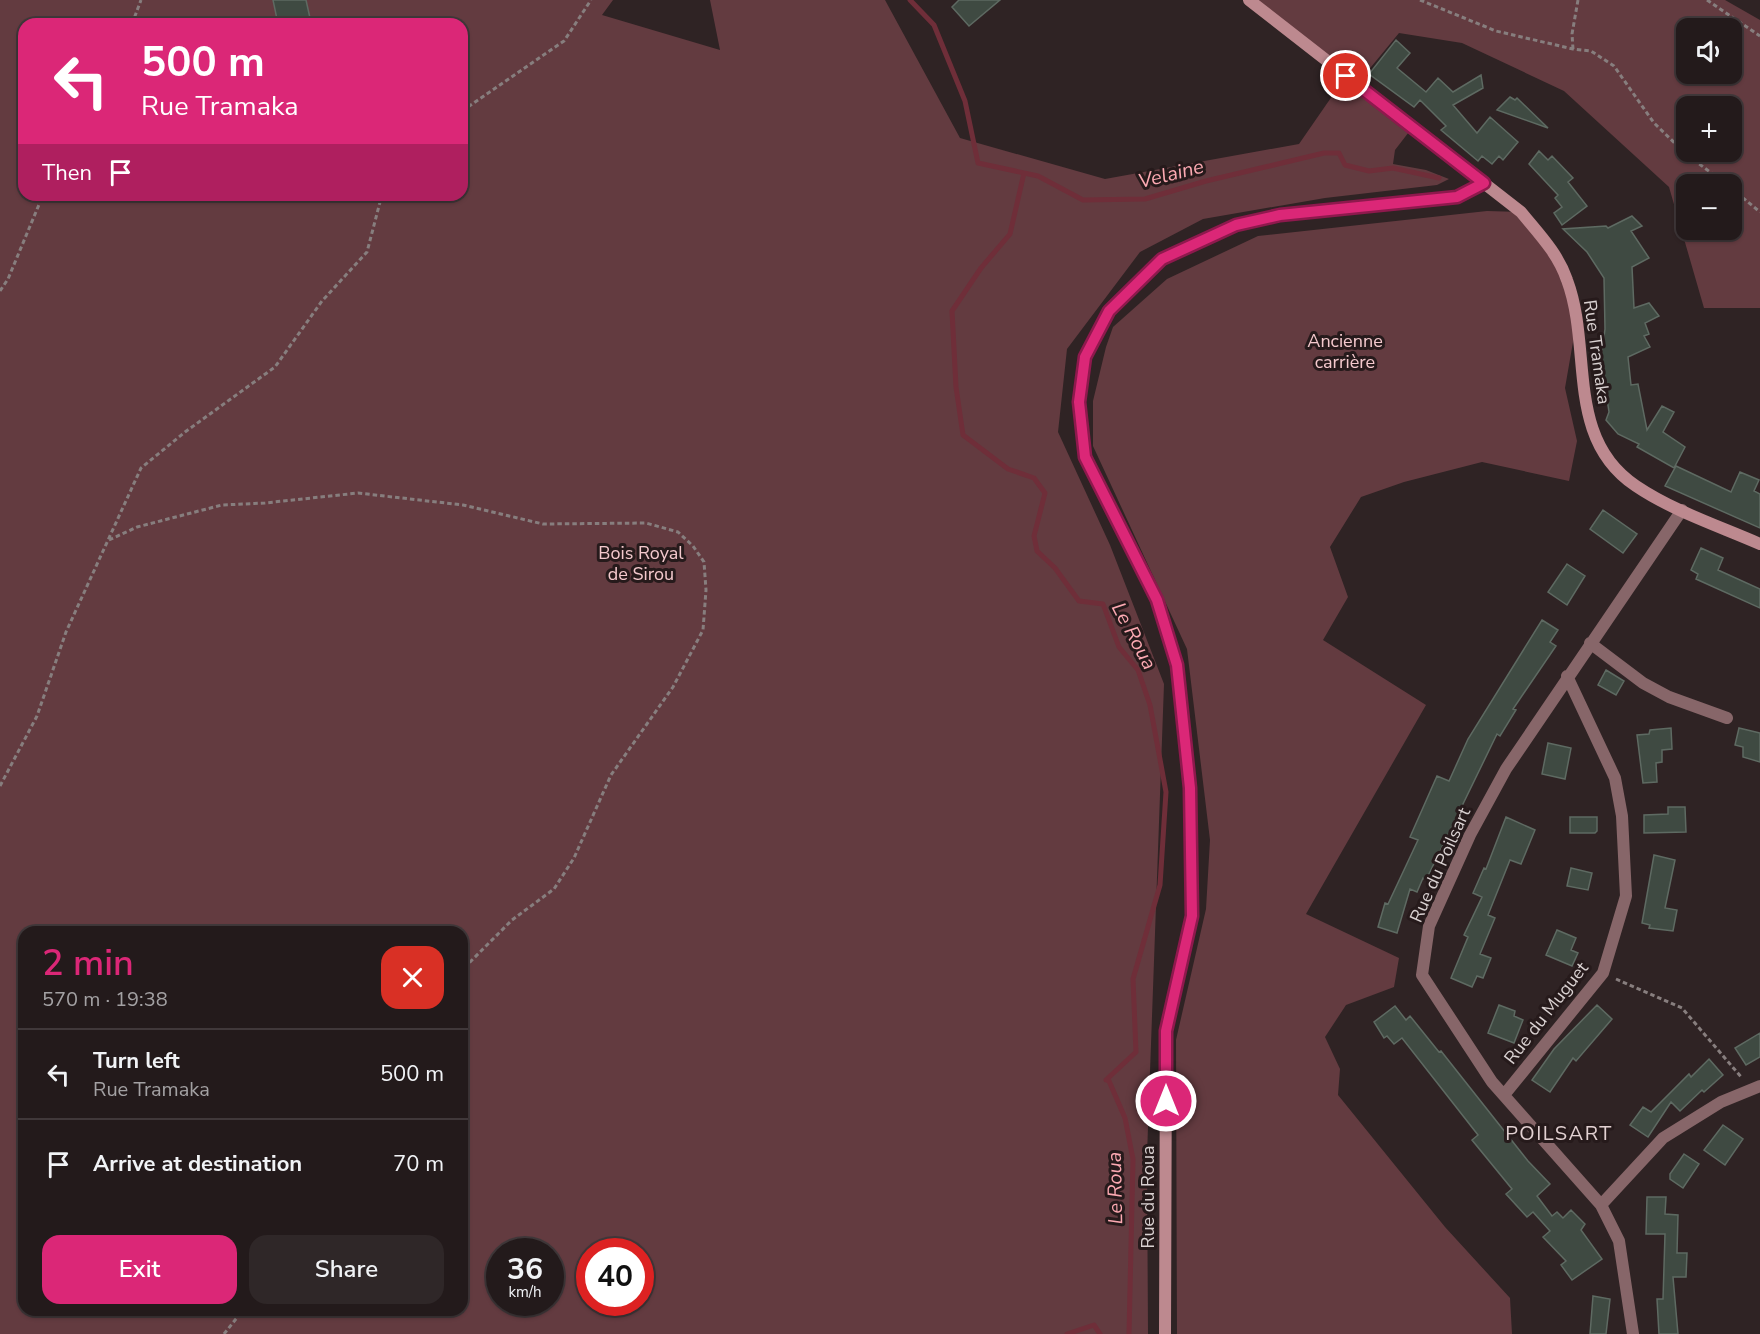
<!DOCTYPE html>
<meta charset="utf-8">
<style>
:root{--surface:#231a1b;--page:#2f2728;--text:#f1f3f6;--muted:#a3a1a3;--line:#40383a;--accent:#db2777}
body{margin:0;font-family:"Nunito Sans",sans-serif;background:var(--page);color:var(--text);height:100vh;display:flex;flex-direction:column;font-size:22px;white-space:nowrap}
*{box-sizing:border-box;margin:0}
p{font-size:20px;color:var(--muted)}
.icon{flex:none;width:33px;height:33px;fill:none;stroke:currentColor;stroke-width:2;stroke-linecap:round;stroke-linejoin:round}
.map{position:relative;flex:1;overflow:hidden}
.drawer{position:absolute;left:18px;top:926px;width:450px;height:390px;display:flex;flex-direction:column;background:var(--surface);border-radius:18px;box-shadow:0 2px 4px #0004,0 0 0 2px var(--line)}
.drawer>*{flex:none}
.banner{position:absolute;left:18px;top:18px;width:450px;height:183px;border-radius:18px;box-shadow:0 2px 4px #0004,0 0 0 2px var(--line);background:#db2777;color:#fff;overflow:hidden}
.controls{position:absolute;left:1676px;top:18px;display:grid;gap:12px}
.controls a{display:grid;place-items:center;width:66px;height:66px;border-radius:12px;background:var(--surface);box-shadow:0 2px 4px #0004,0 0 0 2px var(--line);font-size:30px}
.speed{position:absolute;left:486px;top:1238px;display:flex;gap:12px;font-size:30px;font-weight:700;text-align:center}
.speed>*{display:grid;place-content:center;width:78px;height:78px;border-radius:50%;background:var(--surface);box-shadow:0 2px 4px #0004,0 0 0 2px var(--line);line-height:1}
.speed small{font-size:15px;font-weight:400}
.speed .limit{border:9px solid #d22;background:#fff;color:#111}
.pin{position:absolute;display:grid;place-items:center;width:51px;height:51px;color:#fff;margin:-26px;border:3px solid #fff;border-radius:50%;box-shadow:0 2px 6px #0007}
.me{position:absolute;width:66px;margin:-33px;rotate:0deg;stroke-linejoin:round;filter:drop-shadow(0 0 4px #0008)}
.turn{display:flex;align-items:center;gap:21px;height:126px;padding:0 24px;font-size:27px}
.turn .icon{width:78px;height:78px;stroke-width:2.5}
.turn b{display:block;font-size:42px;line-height:51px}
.then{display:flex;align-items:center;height:57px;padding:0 24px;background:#0003;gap:12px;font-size:22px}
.round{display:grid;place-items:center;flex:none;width:63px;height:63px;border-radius:18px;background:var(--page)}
.headline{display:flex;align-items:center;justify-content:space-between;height:102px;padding:0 24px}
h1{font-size:36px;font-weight:600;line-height:45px;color:var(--accent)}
.cta{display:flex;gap:12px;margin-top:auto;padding:12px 24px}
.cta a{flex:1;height:69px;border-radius:18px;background:var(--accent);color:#fff;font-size:24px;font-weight:600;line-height:69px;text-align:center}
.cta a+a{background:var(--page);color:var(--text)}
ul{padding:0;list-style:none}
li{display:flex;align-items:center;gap:18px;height:90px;padding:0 24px;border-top:2px solid var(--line)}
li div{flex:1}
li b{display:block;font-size:22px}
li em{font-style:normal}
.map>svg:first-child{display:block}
</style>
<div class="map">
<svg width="1760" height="1334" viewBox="0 0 1760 1334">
<rect width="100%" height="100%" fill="#2f2324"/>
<path fill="#633b40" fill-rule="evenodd" d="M 0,0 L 613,0 L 602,15 L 720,50 L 710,0 L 885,0 L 960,138 L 1105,179 L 1299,144 L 1346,76 L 1249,0 L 1725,0 L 1760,20 L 1760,308 L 1704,308 L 1669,187 L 1564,91 L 1462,43 L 1399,33 L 1357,84 L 1412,128 L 1395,150 L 1393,164 L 1426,170 L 1449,179 L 1437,185 L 1325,198 L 1203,219 L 1140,252 L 1067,349 L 1058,432 L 1110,545 L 1164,684 L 1147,1155 L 1148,1334 L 0,1334 ZM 24,24 L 462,24 L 462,195 L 24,195 ZM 1686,28 L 1731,28 L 1731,74 L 1686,74 ZM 1686,106 L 1731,106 L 1731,152 L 1686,152 ZM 1686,184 L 1731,184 L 1731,230 L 1686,230 ZM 24,932 L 462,932 L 462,1310 L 24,1310 ZM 500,1251 L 550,1251 L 550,1302 L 500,1302 ZM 590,1251 L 640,1251 L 640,1302 L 590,1302 Z
M 1487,211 L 1521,212 L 1553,251 L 1577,319 L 1565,388 L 1577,441 L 1569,481 L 1482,462 L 1404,482 L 1361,497 L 1330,547 L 1348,597 L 1323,640 L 1426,705 L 1306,914 L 1399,958 L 1394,987 L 1346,1005 L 1325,1037 L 1340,1069 L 1338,1095 L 1445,1227 L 1510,1298 L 1512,1334 L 1177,1334 L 1176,1040 L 1206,909 L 1210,840 L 1187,649 L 1093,446 L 1093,401 L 1106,347 L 1113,327 L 1167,279 L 1258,236 Z"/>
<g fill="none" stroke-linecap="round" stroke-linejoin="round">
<path stroke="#6f2e39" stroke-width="5" d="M 910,0 L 934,25 L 965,101 L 978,163 L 1038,176 L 1083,200 L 1145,199 L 1206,181 L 1324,153 L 1339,153 L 1345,165 L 1369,171 L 1393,168 L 1439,178
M 1024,173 L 1010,234 L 981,268 L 952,311 L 956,387 L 963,435 L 1008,469 L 1034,478 L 1045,493 L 1034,536 L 1037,551 L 1055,568 L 1079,601 L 1103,604 L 1119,647 L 1138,670 L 1150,705 L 1166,792 L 1160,885 L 1133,979 L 1136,1052 L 1106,1080 L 1109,1081 L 1125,1118 L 1133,1159 L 1129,1334
M 1067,1334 L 1094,1325 L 1100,1334"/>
</g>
<path fill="#3f4a42" stroke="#5e6a62" stroke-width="1.5" d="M 273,0 L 306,0 L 310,18 L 278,24 Z
M 959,0 L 1000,0 L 969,26 L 952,7 Z
M 1396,40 L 1410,53 L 1397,68 L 1426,92 L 1438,78 L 1453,92 L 1481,75 L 1483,88 L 1453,105 L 1477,133 L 1490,117 L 1518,142 L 1503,160 L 1499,156 L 1492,164 L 1482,156 L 1478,161 L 1441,130 L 1446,126 L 1420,100 L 1414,107 L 1369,74 Z
M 1510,97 L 1515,100 L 1517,98 L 1548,128 L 1497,110 Z
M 1539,151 L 1548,160 L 1552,156 L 1573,178 L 1568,182 L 1587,206 L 1562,225 L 1554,213 L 1562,207 L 1555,198 L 1558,195 L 1529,164 Z
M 1632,216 L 1642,226 L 1631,231 L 1649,258 L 1632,267 L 1634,308 L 1649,303 L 1659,316 L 1645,323 L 1649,334 L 1644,336 L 1650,347 L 1628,357 L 1631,385 L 1638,384 L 1647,430 L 1662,406 L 1674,412 L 1663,432 L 1685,447 L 1674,468 L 1637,447 L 1639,444 L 1618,434 L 1606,420 L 1609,412 L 1601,360 L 1605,329 L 1604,278 L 1587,252 L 1563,229 L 1606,226 L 1608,228 Z
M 1676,466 L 1731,492 L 1740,472 L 1759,480 L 1754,491 L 1760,494 L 1760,528 L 1665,486 Z
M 1603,510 L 1637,534 L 1623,553 L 1590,529 Z
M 1701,548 L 1723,558 L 1718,570 L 1760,589 L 1760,608 L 1696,579 L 1698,574 L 1691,570 Z
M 1567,564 L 1585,576 L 1567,605 L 1548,592 Z
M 1542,620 L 1558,630 L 1550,642 L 1556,646 L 1513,709 L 1516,710 L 1500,736 L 1497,734 L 1426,880 L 1423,878 L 1417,892 L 1410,889 L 1397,933 L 1378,927 L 1385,903 L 1388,904 L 1418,840 L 1410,837 L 1437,776 L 1449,781 L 1468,739 Z
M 1606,670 L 1624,681 L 1616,695 L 1598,685 Z
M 1671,728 L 1672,749 L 1662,750 L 1662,762 L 1656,763 L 1657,782 L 1643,783 L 1637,735 L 1649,734 L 1650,730 Z
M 1739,728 L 1760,733 L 1760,762 L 1743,757 L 1743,747 L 1735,745 Z
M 1548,743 L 1571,748 L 1565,779 L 1542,774 Z
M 1668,807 L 1685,807 L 1686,832 L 1644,833 L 1644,815 L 1668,814 Z
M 1506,817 L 1535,830 L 1521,864 L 1510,860 L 1488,915 L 1495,918 L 1480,954 L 1491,958 L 1483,978 L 1477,976 L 1472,987 L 1451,978 L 1468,937 L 1464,935 L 1482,897 L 1473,893 L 1484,868 L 1486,869 Z
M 1570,817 L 1597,817 L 1597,831 L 1595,833 L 1570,833 Z
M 1654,855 L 1675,860 L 1665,908 L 1677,910 L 1673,931 L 1649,928 L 1650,925 L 1642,923 Z
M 1571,868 L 1592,873 L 1588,890 L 1567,886 Z
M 1557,930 L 1576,938 L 1571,950 L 1578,953 L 1572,966 L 1546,955 Z
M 1499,1005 L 1515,1011 L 1514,1016 L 1523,1020 L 1514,1043 L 1488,1033 Z
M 1597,1005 L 1612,1019 L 1576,1061 L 1573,1058 L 1550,1092 L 1532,1080 L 1554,1049 Z
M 1395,1006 L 1406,1020 L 1410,1016 L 1439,1052 L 1441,1051 L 1528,1161 L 1550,1184 L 1537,1196 L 1552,1216 L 1557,1212 L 1563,1218 L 1571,1210 L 1585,1224 L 1581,1230 L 1602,1259 L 1572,1280 L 1561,1265 L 1566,1261 L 1543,1237 L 1550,1231 L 1533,1212 L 1527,1217 L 1506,1194 L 1512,1189 L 1472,1140 L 1478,1135 L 1402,1038 L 1394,1044 L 1387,1036 L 1384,1038 L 1374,1022 Z
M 1760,1033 L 1760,1057 L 1746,1065 L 1735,1048 Z
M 1709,1059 L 1723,1075 L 1704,1092 L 1702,1090 L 1680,1111 L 1671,1102 L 1648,1137 L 1630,1125 L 1643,1107 L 1651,1112 L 1689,1074 L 1691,1077 Z
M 1723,1125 L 1743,1139 L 1725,1165 L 1704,1150 Z
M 1684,1154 L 1699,1164 L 1683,1188 L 1670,1179 L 1670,1174 Z
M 1647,1197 L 1666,1197 L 1665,1214 L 1678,1215 L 1677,1253 L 1687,1253 L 1686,1277 L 1673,1277 L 1678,1334 L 1659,1334 L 1657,1299 L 1663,1299 L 1665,1234 L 1646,1234 Z
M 1593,1296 L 1610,1299 L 1606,1334 L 1590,1334 Z"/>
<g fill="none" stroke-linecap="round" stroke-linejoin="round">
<path stroke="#877e7e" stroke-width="3" stroke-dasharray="4.5 3" stroke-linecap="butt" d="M 1420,0 L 1496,31 L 1573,49 L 1591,51 L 1614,66 L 1654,123 L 1686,154 L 1726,184
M 1707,0 L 1760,36
M 132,24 L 141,0
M 1573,49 L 1572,34 L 1578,0
M 462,111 L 564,41 L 591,0
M 1731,188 L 1760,212
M 0,291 L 8,279 L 43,195
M 109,540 L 137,527 L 222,505 L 265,503 L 358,493 L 463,505 L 543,524 L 646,523 L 678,532 L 693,546 L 704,562 L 706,590 L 703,630 L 673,687 L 611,775 L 574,858 L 554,889 L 512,920 L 462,970
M 0,786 L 37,716 L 66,632 L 141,468 L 185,432 L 275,367 L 322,301 L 367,252 L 380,202 L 386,195
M 1616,979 L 1682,1008 L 1742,1078
M 224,1334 L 243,1310"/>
<path stroke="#876669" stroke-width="12" d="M 1590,643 L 1643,683 L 1669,697 L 1727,718
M 1504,1095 L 1603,973 L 1626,896 L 1622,816 L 1615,778 L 1567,676
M 1601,1205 L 1663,1138 L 1721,1102 L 1760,1086
M 1633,1334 L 1619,1241 L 1601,1205 L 1492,1082 L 1422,975 L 1429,926 L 1470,835 L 1506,769 L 1682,510"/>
<path stroke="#bd898f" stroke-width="12" d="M 1249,0 L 1521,212 C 1538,233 1558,253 1567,280 C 1593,349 1564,438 1636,486 C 1673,511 1719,526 1760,544
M 1165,1334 L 1166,1031 L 1192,916 L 1190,788 L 1177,665 L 1157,600 L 1085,457 L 1079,402 L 1085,357 L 1109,311 L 1162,259 L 1236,225 L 1280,215 L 1457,197 L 1484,183"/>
</g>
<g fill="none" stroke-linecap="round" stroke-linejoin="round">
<g stroke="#8e194d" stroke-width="15">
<path id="route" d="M 1166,1101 L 1166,1031 L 1192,916 L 1190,788 L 1177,665 L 1157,600 L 1085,457 L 1079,402 L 1085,357 L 1109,311 L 1162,259 L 1236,225 L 1280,215 L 1457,197 L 1484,183 L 1346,76"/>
</g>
<use href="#route" stroke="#db2777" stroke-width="10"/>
</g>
<g text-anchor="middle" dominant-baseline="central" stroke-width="6" stroke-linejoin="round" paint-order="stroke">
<g font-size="18" fill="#f4c9cd" stroke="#261a1b">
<text x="1345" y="341">Ancienne<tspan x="1345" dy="21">carrière</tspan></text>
<text x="641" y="553">Bois Royal<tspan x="641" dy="21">de Sirou</tspan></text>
</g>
<g font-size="18" fill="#d9d1d1" stroke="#261a1b">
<text transform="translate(1597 352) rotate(82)">Rue Tramaka</text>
<text transform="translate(1440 865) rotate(-66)">Rue du Poilsart</text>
<text transform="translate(1546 1013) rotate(-52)">Rue du Muguet</text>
<text transform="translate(1148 1197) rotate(-90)">Rue du Roua</text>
</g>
<g font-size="20" font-style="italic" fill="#fca9b2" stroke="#261a1b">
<text transform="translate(1171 174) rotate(-14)">Velaine</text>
<text transform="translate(1134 636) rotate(62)">Le Roua</text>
<text transform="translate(1115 1188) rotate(-91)">Le Roua</text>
</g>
<g font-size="20" letter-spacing="1.5" fill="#e2d1d2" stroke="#261a1b">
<text x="1559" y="1133">POILSART</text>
</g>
</g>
</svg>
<div class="controls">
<a><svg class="icon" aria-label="sound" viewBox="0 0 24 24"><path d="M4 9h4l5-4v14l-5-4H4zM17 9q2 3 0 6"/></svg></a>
<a>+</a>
<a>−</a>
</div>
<div class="speed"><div>36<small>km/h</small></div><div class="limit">40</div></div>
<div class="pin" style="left:1346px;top:76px;background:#d93025"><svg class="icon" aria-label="arrive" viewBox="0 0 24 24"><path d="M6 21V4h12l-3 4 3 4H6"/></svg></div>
<svg class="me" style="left:1166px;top:1101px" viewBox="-20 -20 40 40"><circle r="17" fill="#db2777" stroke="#fff" stroke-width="3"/><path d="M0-11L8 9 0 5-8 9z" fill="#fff"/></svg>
<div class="banner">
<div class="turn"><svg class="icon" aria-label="left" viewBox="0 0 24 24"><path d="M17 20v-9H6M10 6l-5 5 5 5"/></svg><div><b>500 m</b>Rue Tramaka</div></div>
<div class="then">Then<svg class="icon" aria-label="arrive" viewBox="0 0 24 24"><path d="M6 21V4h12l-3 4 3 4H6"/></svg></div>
</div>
<section class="drawer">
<div class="headline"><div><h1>2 min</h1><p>570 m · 19:38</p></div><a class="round" style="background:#d93025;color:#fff"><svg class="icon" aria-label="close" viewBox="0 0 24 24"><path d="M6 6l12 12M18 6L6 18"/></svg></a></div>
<ul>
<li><svg class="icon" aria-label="left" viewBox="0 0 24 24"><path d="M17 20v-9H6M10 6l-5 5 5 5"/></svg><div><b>Turn left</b><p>Rue Tramaka</p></div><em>500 m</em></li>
<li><svg class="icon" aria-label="arrive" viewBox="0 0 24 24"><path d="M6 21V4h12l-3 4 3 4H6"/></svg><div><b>Arrive at destination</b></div><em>70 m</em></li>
</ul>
<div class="cta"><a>Exit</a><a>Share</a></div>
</section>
</div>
